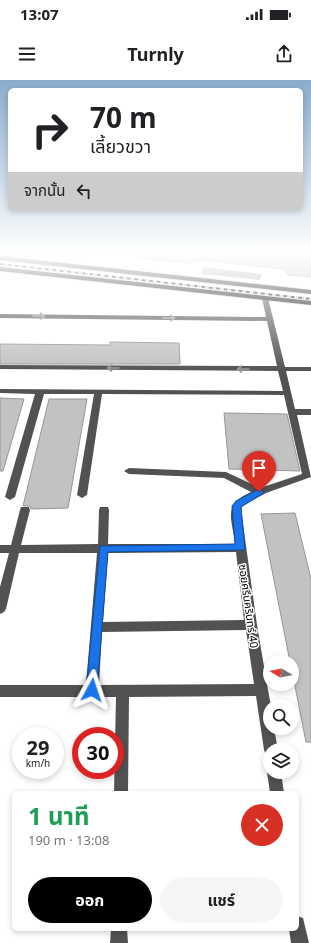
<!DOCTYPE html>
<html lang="th">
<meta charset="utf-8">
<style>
:root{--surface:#fff;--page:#f6f6f6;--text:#202124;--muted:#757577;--accent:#000}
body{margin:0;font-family:"Noto Sans","Noto Sans Thai",sans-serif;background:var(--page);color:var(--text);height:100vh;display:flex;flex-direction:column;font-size:15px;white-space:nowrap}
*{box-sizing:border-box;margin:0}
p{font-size:13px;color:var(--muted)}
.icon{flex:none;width:22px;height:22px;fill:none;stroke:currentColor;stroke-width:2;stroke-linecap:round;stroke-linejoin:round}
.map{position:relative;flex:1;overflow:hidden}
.sheet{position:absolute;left:12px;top:711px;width:287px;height:140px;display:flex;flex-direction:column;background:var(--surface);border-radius:6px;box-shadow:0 2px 6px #0003}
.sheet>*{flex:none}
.top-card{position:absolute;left:8px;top:8px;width:295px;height:122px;border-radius:6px;box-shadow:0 2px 6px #0003;background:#fff;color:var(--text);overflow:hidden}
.needle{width:26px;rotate:280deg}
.controls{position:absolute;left:263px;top:575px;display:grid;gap:8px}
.controls a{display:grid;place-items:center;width:36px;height:36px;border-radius:50%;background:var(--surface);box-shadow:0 2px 6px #0003;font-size:20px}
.speed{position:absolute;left:12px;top:647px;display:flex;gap:8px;font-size:20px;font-weight:700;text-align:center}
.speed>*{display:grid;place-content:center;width:52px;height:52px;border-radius:50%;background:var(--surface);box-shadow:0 2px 6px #0003;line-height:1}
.speed small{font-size:10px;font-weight:400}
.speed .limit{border:6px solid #d22;background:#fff;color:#111}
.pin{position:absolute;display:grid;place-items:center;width:34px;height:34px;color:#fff;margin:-41px -17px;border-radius:50% 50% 50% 0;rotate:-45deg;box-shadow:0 0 4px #0007}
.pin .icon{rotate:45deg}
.me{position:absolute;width:44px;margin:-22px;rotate:5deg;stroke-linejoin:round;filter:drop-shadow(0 0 3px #0008)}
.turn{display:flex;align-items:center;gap:14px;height:84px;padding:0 16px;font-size:18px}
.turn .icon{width:52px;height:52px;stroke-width:2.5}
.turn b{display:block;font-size:28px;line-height:34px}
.then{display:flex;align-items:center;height:38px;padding:0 16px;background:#0003;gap:8px;font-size:15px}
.round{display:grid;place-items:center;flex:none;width:42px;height:42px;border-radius:21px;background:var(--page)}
.head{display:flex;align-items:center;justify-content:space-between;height:68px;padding:0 16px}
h1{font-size:24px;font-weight:700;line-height:30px;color:#1e9e55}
.cta{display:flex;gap:8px;margin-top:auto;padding:8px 16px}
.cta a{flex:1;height:46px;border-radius:24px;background:var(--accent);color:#fff;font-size:16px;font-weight:700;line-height:46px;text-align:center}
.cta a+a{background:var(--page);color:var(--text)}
.status{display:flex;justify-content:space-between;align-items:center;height:28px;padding:0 20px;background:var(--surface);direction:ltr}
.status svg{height:11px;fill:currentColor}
header{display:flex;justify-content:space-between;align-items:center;height:52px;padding:0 16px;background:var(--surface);font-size:18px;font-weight:700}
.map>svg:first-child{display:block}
</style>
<div class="status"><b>13:07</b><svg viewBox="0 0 49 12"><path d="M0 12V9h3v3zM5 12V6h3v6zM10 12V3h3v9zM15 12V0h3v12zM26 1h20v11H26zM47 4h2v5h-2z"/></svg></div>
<header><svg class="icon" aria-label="menu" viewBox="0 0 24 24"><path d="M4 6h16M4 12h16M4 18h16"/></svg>Turnly<svg class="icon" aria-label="share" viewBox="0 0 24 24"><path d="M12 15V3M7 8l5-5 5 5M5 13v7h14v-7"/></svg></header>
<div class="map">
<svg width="311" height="863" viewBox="0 0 311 863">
<rect width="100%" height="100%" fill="#fff"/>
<path fill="#a0a0a0" d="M 203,187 L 262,194 L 260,200 L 201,194 Z"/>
<path fill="#c2c2c2" stroke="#969696" d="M 137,171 L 311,171 L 311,197 L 289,195 L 284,189 L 201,180 L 187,183 L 137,178 Z
M 110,262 L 179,263 L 180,284 L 0,284 L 0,264 L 110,265 Z
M 0,318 L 24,319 L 3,391 L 0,391 Z
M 49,319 L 87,319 L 68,428 L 31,429 L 30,426 L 23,426 Z
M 224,333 L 287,334 L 300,391 L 229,389 Z
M 295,433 L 311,499 L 311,662 L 306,662 L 292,591 L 292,582 L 290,582 L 261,434 Z"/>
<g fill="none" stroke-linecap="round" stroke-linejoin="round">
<g stroke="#dbdbdb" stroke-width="2">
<path id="major" d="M 0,176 L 311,210 L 311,214 L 0,180 Z
M 0,187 L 311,221 L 311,225 L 0,191 Z"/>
</g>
<path fill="#525252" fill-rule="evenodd" d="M 265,216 L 268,218 L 285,287 L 311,287 L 311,291 L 286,291 L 295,329 L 311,329 L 311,335 L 297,335 L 311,397 L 266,413 L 242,426 L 241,430 L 257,545 L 268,610 L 271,626 L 270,648 L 274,648 L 278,670 L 270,670 L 270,677 L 266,675 L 264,670 L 256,616 L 129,617 L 128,713 L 114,713 L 116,617 L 0,617 L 0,605 L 86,605 L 97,473 L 19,473 L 6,529 L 4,532 L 0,534 L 0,507 L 9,473 L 0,473 L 0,465 L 11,465 L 20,430 L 21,427 L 29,427 L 30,430 L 21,465 L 98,464 L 99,430 L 100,427 L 108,427 L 109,430 L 108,464 L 235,464 C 232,437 222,425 251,412 L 224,398 L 129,394 L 124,391 L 129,388 L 226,392 L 260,408 L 302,394 L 284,315 L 102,314 L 87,415 L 82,418 L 77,415 L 94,314 L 44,314 L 15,417 L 10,420 L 5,417 L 35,314 L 0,313 L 0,309 L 283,311 L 278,291 L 0,289 L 0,285 L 277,286 L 267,241 L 0,238 L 0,234 L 266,237 L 262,218 ZM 236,472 L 244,540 L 103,542 L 108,473 ZM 246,550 L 254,604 L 99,605 L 102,552 Z
M 269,687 L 270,692 L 281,692 L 284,713 L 270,713 L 267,692 Z
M 297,836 L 303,838 L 309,863 L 291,863 L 289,849 L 297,849 Z
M 111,849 L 127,849 L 128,863 L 110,863 Z"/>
<use href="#major" fill="#000" fill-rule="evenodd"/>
<path stroke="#000" stroke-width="2" stroke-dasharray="4 1.5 0.5 1.5" stroke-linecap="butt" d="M 0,184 L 311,219"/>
</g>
<defs><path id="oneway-shaft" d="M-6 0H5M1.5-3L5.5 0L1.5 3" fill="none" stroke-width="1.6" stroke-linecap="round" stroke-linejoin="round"/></defs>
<g stroke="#979797">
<use href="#oneway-shaft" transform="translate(39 236) rotate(1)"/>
<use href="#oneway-shaft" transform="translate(169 238) rotate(1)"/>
<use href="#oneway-shaft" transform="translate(113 288) rotate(-180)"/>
<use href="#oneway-shaft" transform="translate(243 289) rotate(-180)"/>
</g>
<linearGradient id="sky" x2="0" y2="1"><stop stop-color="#8baccb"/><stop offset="0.59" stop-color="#fff"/><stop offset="1" stop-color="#fff" stop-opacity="0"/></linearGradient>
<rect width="311" height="292" fill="url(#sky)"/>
<path fill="#1a73e8" stroke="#114b97" d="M 259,409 L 262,410 L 264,412 L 262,414 L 241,427 L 245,468 L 244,470 L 108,472 L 97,610 L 96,614 L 92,616 L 87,614 L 86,610 L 100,466 L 235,464 L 232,426 L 236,421 Z"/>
<g text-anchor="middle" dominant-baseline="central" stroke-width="3" stroke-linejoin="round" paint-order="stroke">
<g font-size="11" fill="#000" stroke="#fff">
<text transform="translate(249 526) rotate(82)">ซอยศรีนครินทร์ 40</text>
</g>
</g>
</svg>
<div class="controls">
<a><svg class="needle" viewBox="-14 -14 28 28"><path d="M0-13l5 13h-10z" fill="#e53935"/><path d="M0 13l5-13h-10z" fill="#757577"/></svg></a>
<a><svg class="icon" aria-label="search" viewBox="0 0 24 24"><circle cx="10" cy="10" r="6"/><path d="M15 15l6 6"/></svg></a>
<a><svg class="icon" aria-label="layers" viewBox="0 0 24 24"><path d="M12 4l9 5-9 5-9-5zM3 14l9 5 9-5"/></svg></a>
</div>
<div class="speed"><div>29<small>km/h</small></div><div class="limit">30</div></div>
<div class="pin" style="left:259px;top:412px;background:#d93025"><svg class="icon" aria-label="arrive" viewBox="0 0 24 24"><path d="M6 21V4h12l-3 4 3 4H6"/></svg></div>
<svg class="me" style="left:92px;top:610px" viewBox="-20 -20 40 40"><path d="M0-17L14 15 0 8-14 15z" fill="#1a73e8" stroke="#fff" stroke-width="4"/></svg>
<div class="top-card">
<div class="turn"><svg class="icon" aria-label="right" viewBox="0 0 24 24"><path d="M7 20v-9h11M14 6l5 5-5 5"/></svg><div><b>70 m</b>เลี้ยวขวา</div></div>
<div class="then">จากนั้น<svg class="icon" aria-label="left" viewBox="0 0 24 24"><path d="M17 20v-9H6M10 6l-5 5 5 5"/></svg></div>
</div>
<section class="sheet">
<div class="head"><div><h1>1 นาที</h1><p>190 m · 13:08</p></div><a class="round" style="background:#d93025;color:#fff"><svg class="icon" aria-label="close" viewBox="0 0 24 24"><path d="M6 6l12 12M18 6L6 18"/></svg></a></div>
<div class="cta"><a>ออก</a><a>แชร์</a></div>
</section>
</div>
